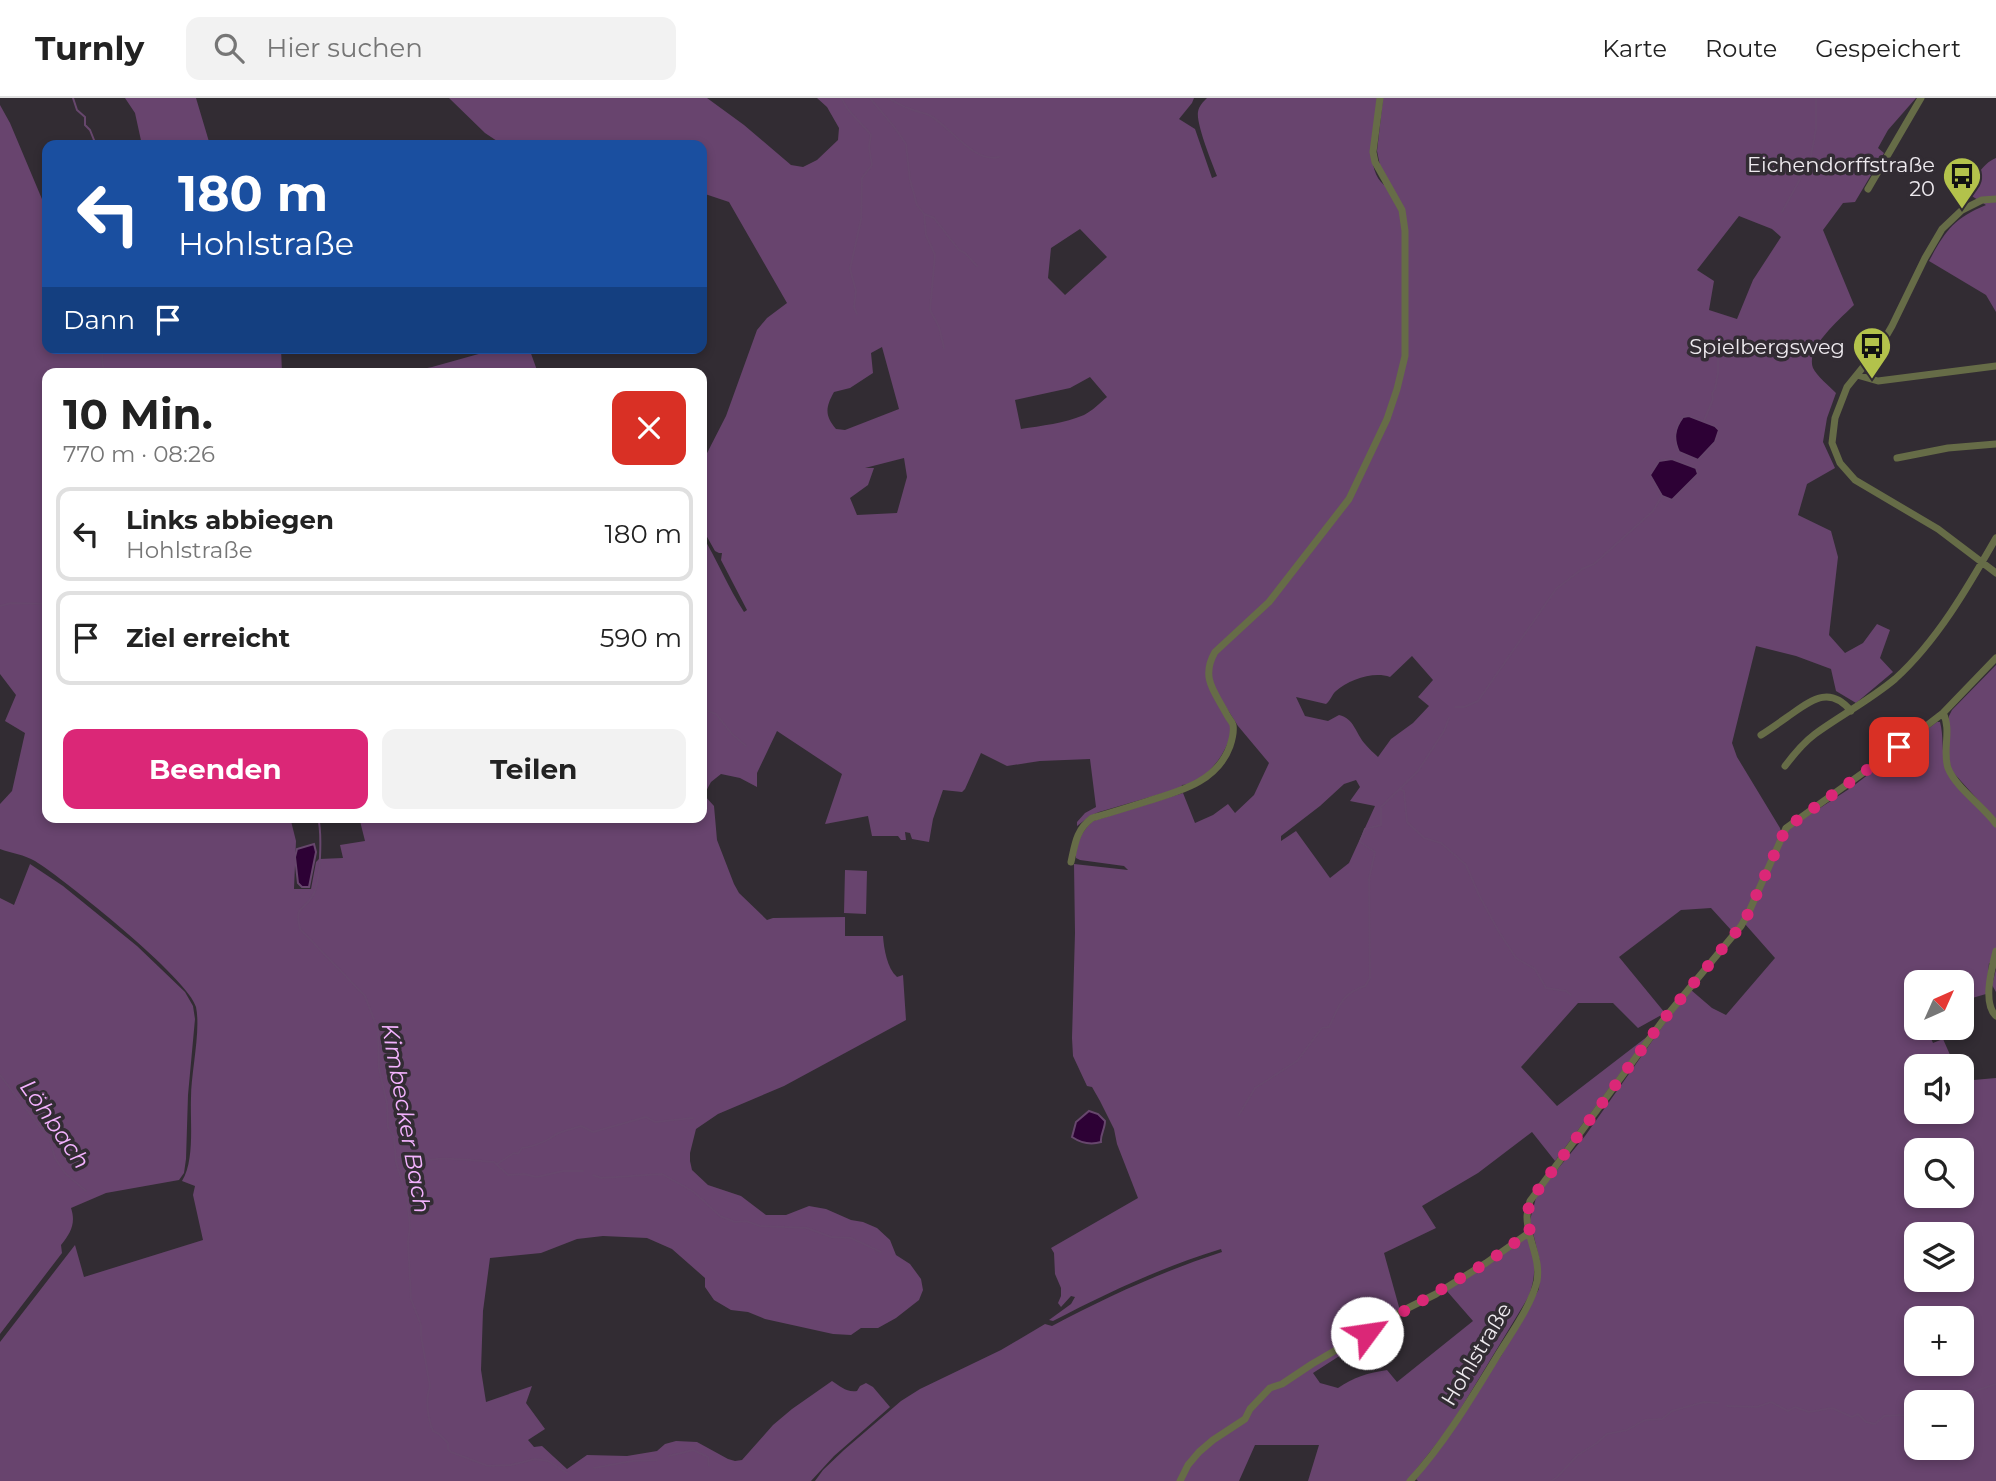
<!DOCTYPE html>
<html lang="de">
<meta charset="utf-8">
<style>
:root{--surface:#fff;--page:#f2f2f2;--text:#222;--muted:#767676;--line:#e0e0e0;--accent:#db2777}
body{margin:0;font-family:Montserrat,sans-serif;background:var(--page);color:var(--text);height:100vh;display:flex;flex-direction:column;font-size:26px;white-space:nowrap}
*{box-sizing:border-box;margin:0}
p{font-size:23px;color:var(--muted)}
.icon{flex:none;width:38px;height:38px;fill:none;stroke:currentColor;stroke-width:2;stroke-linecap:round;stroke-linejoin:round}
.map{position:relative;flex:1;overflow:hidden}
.sheet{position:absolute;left:42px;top:270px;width:665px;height:455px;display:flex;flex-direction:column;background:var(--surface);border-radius:14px;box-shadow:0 4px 10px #0003}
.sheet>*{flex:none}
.banner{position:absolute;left:42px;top:42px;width:665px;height:214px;border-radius:14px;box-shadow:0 4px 10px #0003;background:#1a4fa0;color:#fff;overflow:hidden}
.needle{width:46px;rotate:45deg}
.buttons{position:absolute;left:1904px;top:872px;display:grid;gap:14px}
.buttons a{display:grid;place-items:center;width:70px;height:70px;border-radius:14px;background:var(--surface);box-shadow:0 4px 10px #0003;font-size:35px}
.pin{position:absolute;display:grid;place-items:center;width:60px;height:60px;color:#fff;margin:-30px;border-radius:14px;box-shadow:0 4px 10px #0006}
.me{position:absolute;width:77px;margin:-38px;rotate:59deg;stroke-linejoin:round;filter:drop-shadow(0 0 5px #0008)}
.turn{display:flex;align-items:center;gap:24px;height:147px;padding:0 21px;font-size:32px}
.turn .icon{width:91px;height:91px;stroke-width:2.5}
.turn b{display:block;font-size:49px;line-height:60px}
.then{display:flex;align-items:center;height:66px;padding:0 21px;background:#0003;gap:14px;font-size:26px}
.round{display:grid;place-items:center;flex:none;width:74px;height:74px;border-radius:14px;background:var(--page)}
.head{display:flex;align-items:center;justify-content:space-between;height:119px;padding:0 21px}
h1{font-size:42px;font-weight:700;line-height:52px}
.button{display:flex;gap:14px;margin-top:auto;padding:14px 21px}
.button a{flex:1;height:80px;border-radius:14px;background:var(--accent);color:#fff;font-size:28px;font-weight:700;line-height:80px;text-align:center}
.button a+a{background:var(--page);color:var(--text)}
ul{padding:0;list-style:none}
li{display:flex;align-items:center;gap:21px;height:94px;margin:0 14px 10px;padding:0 7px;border:4px solid var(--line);border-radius:14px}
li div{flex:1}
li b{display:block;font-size:26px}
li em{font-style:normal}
header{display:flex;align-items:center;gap:42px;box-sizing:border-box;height:98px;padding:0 35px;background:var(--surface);border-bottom:2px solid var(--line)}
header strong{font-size:33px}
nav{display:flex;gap:38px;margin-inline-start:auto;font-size:24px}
.search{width:490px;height:63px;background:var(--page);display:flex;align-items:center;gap:18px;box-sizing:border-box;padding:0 24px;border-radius:14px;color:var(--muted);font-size:26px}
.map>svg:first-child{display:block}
</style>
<header>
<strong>Turnly</strong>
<div class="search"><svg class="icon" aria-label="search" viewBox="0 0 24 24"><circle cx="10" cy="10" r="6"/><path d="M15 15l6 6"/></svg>Hier suchen</div>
<nav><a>Karte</a><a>Route</a><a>Gespeichert</a></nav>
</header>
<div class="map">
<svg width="1996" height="1383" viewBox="0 0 1996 1383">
<rect width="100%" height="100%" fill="#322c33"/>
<path fill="#68446e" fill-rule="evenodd" d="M 125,0 L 196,0 L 210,47 L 142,47 L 135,15 Z
M 449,0 L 707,0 L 744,27 L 791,67 L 803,69 L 817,62 L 838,42 L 839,30 L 827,9 L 817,0 L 1194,0 L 1192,5 L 1179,21 L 1195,31 L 1212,80 L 1217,78 C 1212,65 1196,26 1198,14 C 1199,8 1203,4 1207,0 L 1378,0 C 1375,26 1363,69 1384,87 L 1377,53 L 1383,0 L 1916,0 L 1888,32 L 1878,50 L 1884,55 L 1855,104 L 1843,105 L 1823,132 L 1854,207 C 1841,220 1805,250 1813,270 C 1816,277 1830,289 1836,295 L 1827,320 L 1823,344 L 1835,370 L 1807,386 L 1798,417 L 1831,433 L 1838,459 L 1829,537 L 1845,555 L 1863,545 L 1877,526 L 1890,532 L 1880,560 L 1893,574 L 1856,605 L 1836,593 L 1831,571 L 1796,558 L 1756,548 L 1732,645 L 1737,659 L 1780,730 L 1783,740 L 1788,731 L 1852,689 L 1937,624 L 1940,624 C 1944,639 1941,653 1946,668 C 1950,682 1985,714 1996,729 L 1996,894 L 1992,887 L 1996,871 L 1989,865 L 1986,896 L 1962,903 L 1962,884 L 1916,884 L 1916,929 L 1926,929 L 1933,945 L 1943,941 L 1955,968 L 1916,968 L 1916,1013 L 1962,1013 L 1962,983 L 1996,980 L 1996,1383 L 1418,1383 L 1416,1381 L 1501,1258 L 1539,1191 L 1540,1164 L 1530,1122 L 1537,1096 L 1585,1038 L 1667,922 L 1691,892 L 1712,910 L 1726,917 L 1775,860 L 1745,826 L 1732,833 L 1711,810 L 1681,812 L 1619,859 L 1665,915 L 1638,930 L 1613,905 L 1578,905 L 1521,969 L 1557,1008 L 1648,938 L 1555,1063 L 1532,1034 L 1478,1075 L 1422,1108 L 1436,1130 L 1384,1155 L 1399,1209 L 1403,1217 L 1313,1275 L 1320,1285 L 1338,1290 C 1354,1279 1368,1275 1387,1272 L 1397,1284 L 1473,1223 L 1446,1192 L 1529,1137 C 1535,1161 1537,1174 1529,1198 L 1449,1330 L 1407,1383 L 1308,1383 L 1319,1347 L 1255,1347 L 1239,1383 L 815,1383 L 823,1372 L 844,1352 L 901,1303 L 920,1291 L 1001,1252 L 1045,1226 L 1052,1228 C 1107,1199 1163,1173 1222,1154 L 1221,1151 C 1162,1169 1107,1195 1053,1223 L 1049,1222 L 1071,1206 L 1075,1199 L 1071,1198 L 1061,1209 L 1058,1205 L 1061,1198 L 1061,1190 L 1055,1176 L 1054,1155 L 1051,1150 L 1138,1100 L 1117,1046 L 1114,1031 L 1100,1003 L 1092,989 L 1087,988 L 1073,958 L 1072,940 L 1075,835 L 1074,766 L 1128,772 L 1124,768 L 1080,762 L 1076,760 C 1075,745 1083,732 1093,723 L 1183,695 L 1195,725 L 1213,717 L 1228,706 L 1235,715 L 1254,697 L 1269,665 L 1238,628 L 1224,606 C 1227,614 1231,624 1231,633 C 1229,653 1204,687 1182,687 L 1181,690 L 1099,714 L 1090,718 L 1077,728 L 1077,724 L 1085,715 L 1096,709 L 1090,661 L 1040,663 L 1007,668 L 981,655 L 965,691 L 962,694 L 943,692 L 933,721 L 929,744 L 912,741 L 910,735 L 905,734 L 906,742 L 901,742 L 898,738 L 872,738 L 868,718 L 825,726 L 842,676 L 777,633 L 757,675 L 757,689 L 740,680 L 721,676 L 711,684 L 704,697 L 714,708 L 717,742 L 734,786 L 739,795 L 767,822 L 773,820 L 845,819 L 845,838 L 883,838 C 884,851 887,870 897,879 L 903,877 L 906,922 L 784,988 L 718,1016 L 696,1031 L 690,1055 L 690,1063 L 692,1072 L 708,1087 L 741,1098 L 766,1117 L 786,1117 L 809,1108 L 826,1111 L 851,1122 L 863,1124 L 877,1130 L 890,1142 L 896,1157 L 910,1166 L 921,1181 L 923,1192 L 919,1202 L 896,1220 L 878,1230 L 861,1230 L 851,1237 L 833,1236 L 765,1221 L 748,1214 L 731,1212 L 714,1202 L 705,1189 L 705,1180 L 672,1151 L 647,1140 L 603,1138 L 577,1141 L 541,1155 L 490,1160 L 483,1213 L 481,1272 L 486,1304 L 532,1288 L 526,1305 L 545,1331 L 528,1342 L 534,1349 L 542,1348 L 567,1371 L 587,1357 L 627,1358 L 657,1353 L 665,1346 L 676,1343 L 697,1344 L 728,1361 L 735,1363 L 742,1362 L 773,1327 L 792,1311 L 832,1283 C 840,1288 847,1295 857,1293 L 860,1288 L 866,1285 L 873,1289 L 890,1309 L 834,1358 L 811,1383 L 0,1383 L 0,1244 L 75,1147 L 84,1179 L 203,1142 L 193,1097 L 195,1088 L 182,1083 C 195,1062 190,1024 191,1000 C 191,974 201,933 196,909 C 189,881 64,781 35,763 C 25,757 11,755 0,751 L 0,706 L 12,693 L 25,635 L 5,623 L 16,597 L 0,576 L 0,7 L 10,25 L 47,113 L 47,250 L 281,250 L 282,275 L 47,275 L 47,719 L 290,719 L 296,743 L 294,791 L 311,791 L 316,764 L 319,761 L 343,760 L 340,747 L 365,743 L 359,719 L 702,719 L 702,437 C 717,462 728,489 744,514 L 747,512 L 721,462 L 722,455 L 719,455 L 715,453 L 702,430 L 702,372 L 704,361 L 726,318 L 757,232 L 767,220 L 787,205 L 729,104 L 702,95 L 702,47 L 503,47 L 485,35 ZM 1739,118 L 1772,131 L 1781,139 L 1753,182 L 1737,221 L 1709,212 L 1714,183 L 1697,172 ZM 1080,131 L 1107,159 L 1065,197 L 1048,180 L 1051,150 ZM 882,249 L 899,311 L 845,332 L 836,331 C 825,318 825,310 834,294 L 850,290 L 873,275 L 871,255 ZM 1090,279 L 1107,299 C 1100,305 1092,313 1084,317 C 1065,325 1041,328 1021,331 L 1015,302 L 1070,290 ZM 904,360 L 907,379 L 897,415 L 857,417 L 850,400 L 868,387 L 874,370 L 865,370 ZM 1412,558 L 1433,582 L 1418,599 L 1429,608 L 1413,625 L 1391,641 L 1378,659 C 1374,655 1369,651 1365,646 C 1356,636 1354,620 1339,617 L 1328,623 L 1305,618 L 1296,599 L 1326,606 C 1331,602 1332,596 1336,593 C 1349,582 1373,573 1390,579 ZM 1356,682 L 1360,689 L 1350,703 L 1375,708 L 1349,765 L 1330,780 L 1296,733 L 1281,743 L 1281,738 L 1320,708 L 1344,686 ZM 1916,1052 L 1962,1052 L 1962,1097 L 1916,1097 ZM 1916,1136 L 1962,1136 L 1962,1181 L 1916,1181 ZM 1916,1220 L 1962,1220 L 1962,1265 L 1916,1265 ZM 1916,1304 L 1962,1304 L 1962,1349 L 1916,1349 Z
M 1996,60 L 1996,214 L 1986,197 L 1929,163 C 1946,132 1953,121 1986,107 L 1967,95 C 1975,82 1981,66 1996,60 Z
M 500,250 L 529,250 L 538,275 L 403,275 L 432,269 Z
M 1996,567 L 1996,722 L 1951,672 L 1948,654 L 1949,618 L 1952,612 Z
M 30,766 L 63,788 L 137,848 L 185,894 L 193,908 L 195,921 L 188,997 L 186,1061 L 184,1075 L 179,1082 L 106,1095 L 71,1110 C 76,1125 71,1135 61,1147 L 62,1155 L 0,1236 L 0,800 L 14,807 Z
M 845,772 L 867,773 L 866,816 L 844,815 Z"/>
<path fill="#2d0135" stroke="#67476d" stroke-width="2" d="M 1689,318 L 1715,328 L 1719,332 L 1715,344 L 1698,362 L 1679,354 C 1673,341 1674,331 1683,319 Z
M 1672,361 L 1696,370 L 1698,376 L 1672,402 L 1662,398 L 1650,377 L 1659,363 Z
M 314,746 L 316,754 L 309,789 L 302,789 L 298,785 L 295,759 L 297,751 Z
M 1089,1013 L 1098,1016 L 1105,1023 C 1105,1031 1100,1037 1101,1044 C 1091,1047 1081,1045 1072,1039 L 1076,1024 Z"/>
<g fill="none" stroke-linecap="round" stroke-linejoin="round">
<path stroke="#67476d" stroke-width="2" d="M 73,0 L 77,12 L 85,19 L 85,27 L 90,32 L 96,47
M 841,0 C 845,5 846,10 851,15 C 857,22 865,29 871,37 L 869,49 L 872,67 L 862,80 L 861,122 L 850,171 L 856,193 L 854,209 L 857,216
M 870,0 L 895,30 L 906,46 L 910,82 L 917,107 L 924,116 L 926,137 L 935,157 L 930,212 L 939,229 L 944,250
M 888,0 C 894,3 901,8 908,10 C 914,13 922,14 929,17 C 949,27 974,66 999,59
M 1782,114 L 1810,63 L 1816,31 L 1816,0
M 924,116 L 934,120 L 959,152 L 965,155 L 977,168
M 103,250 L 102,264 L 105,275
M 1704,323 L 1713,301 L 1712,295 L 1715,291 L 1718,275 L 1718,261 L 1722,255 L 1723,242
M 0,508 L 11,505 L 47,506
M 1455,609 L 1464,609 L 1478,603 L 1556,491 L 1582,471 L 1594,466 L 1653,413 L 1662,398
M 702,611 L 716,616 L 732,636 L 746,648
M 1400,691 L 1404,693 L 1407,724 L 1424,740 L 1441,745 L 1466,767 L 1479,797 L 1499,834 L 1516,860 L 1535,871 L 1546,890 L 1566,893 L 1571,897
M 318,719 C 322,735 321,783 313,797 C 304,814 294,806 300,831 L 365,898 L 378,932 L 379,971 L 387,1005 L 388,1030 L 394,1038 L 396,1064 L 407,1099 L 410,1129 L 408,1143 L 411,1201 L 421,1227 L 421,1238 L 430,1289 C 425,1301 428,1321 433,1333 L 439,1336 L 448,1345 L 448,1351 L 451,1354 L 488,1368 L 511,1367 L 535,1361 L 548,1363 L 567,1375
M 0,977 L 50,1042 L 55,1060 L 65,1075 L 86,1093
M 1239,1017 L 1255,990 L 1297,963 L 1322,930 L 1329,929 C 1339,908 1342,895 1365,888 L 1370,880 L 1369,781 L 1375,754 L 1360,744 L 1365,731 L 1381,727 L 1381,709 L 1418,673 L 1444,633 L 1449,620
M 398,1059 L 406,1062 L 412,1055 L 424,1055 L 430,1062 C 447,1058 475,1063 494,1064 L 508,1077 L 524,1076 L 537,1079 L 563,1073 L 583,1073
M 497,1066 L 514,1055 L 518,1056 L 522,1050 C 528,1050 544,1044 549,1041 C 551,1040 557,1035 559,1035 C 566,1032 573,1031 581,1028 L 593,1034 L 646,1019 L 655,1024 L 693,1020
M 593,1077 L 601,1080 L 662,1076 L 694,1094 L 720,1118 L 735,1124 L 746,1123 L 760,1128 L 807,1130 L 831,1139 L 851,1140 L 881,1154
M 1943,1304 L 1996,1286
M 1727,1308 L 1757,1309 L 1771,1304 L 1788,1313 L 1795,1309 L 1809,1314 L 1832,1310 L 1852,1319 L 1858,1316 L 1866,1324 L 1875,1326 L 1884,1318 L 1904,1317 L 1916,1311
M 669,1358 L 693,1352 L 708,1359 L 709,1368
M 594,1370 L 632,1363 L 657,1362
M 1551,1383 L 1556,1380 L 1578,1357 L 1597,1345 L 1607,1336 L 1627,1332 L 1645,1322 L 1662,1321 L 1672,1313 L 1704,1304 L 1718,1305"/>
<path stroke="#666c47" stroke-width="7" d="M 1868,91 L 1921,0
M 1996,101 L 1982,102 L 1962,112 L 1942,131 L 1925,160 L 1892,228 L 1881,247 L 1847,289 L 1835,320 L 1832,345 L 1840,365 L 1855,382 L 1938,431 L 1996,475
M 1857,277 L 1878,283 L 1996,268
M 1897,360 L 1948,350 L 1996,346
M 1943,615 C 1952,632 1942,652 1948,670 C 1956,690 1983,708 1996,726
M 1761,637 C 1772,630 1783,622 1793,615 C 1814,600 1831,589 1851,613
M 1785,668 C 1794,656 1803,645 1815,636 C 1841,617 1870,602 1895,581 C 1937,543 1968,489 1996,440
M 1071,764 C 1075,746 1076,732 1092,720 C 1110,715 1129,709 1148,703 C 1180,693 1217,684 1230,648 C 1232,642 1234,633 1233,627 C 1232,623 1229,621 1227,617 C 1215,594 1200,580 1215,554 L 1269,504 L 1349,401 L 1387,321 L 1397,291 L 1405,258 L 1405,133 L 1402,112 L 1375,64 L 1373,54 L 1380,0
M 1996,853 C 1992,870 1982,905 1996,918
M 1180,1383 L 1188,1367 L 1199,1354 L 1213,1342 L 1245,1321 L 1250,1311 L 1270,1290 L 1282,1286 L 1312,1266 L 1408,1210 L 1436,1196 L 1486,1165 L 1530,1134
M 1410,1383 C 1445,1345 1472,1299 1499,1255 C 1512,1234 1532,1206 1537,1183 C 1541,1160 1527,1141 1527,1119 C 1527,1114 1529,1108 1530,1103 L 1664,921 L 1741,828 L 1748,816 L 1786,730 L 1899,649 L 1943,615 L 1996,560"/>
</g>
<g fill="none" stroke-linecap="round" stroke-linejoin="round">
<path stroke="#db2777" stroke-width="12" stroke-dasharray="0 21.6" d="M 1367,1235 L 1486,1165 L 1530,1134 L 1527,1119 L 1530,1103 L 1664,921 L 1741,828 L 1748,816 L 1786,730 L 1899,649"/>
</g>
<defs>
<g id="bus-pin" transform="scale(2.0125)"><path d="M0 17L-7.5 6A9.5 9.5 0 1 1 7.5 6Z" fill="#b3c24b" stroke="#322c33"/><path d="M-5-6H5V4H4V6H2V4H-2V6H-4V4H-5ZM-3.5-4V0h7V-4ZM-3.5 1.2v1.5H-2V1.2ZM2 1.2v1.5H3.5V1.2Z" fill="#111"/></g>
</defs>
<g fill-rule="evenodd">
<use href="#bus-pin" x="1962" y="78"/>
<use href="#bus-pin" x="1872" y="248"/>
</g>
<g text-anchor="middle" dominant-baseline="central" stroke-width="7" stroke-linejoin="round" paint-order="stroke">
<g font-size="21" fill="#eeeaef" stroke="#322c33" text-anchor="end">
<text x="1935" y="66">Eichendorffstraße<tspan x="1935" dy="24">20</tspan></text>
<text x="1845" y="248">Spielbergsweg</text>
</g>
<g font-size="21" fill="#eeeaef" stroke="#322c33">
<text transform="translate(1476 1256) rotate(-59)">Hohlstraße</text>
</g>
<g font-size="23" font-style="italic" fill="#f3b2fe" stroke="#322c33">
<text transform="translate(406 1020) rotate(80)">Kimbecker Bach</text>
<text transform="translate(55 1026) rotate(55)">Löhbach</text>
</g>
</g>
</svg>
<div class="buttons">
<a><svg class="needle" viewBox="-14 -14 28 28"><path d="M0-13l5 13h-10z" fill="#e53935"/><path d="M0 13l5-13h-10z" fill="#767676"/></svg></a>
<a><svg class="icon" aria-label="sound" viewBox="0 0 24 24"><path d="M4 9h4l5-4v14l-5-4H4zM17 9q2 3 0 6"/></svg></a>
<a><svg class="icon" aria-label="search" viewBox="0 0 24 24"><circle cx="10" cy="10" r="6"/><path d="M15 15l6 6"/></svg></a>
<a><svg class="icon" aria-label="layers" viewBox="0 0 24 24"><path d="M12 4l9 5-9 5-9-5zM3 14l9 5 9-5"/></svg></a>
<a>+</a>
<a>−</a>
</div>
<div class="pin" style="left:1899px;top:649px;background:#d93025"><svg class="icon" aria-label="arrive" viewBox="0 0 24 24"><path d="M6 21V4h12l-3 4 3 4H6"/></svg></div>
<svg class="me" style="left:1367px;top:1235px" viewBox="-20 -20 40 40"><circle r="19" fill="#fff"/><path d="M0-13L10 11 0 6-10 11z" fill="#db2777"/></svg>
<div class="banner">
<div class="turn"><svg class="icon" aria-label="left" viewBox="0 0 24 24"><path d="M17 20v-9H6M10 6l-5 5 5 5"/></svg><div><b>180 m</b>Hohlstraße</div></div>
<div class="then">Dann<svg class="icon" aria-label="arrive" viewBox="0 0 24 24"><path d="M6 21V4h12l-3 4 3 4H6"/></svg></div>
</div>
<section class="sheet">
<div class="head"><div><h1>10 Min.</h1><p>770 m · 08:26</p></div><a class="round" style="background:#d93025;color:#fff"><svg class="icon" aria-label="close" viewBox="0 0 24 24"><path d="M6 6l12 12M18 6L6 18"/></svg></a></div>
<ul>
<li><svg class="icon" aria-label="left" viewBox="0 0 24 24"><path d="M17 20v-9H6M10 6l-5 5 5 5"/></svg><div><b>Links abbiegen</b><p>Hohlstraße</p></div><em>180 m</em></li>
<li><svg class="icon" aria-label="arrive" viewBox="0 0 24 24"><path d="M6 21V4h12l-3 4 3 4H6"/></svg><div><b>Ziel erreicht</b></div><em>590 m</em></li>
</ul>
<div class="button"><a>Beenden</a><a>Teilen</a></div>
</section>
</div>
